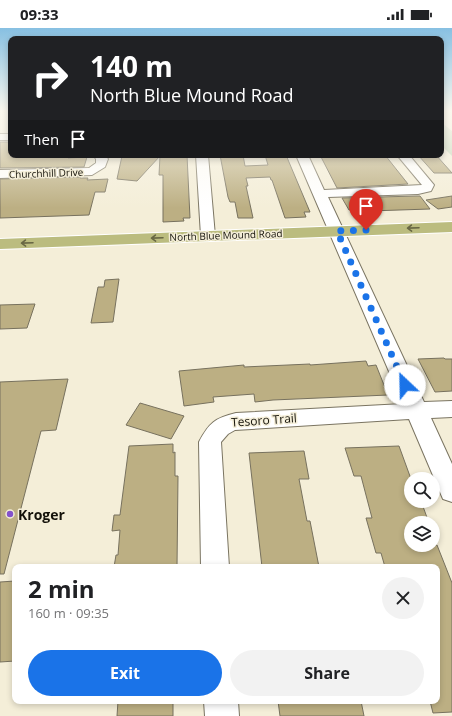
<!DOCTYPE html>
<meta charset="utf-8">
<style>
:root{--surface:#fff;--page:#f2f2f2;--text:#202124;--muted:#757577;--accent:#1a73e8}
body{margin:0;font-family:"Open Sans",sans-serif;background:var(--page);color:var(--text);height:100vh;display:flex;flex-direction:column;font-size:15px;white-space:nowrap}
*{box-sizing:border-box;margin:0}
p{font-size:13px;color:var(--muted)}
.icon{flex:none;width:22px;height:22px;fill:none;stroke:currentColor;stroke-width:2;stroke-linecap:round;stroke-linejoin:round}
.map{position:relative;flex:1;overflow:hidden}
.panel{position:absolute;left:12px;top:536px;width:428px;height:140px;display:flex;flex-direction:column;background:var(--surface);border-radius:8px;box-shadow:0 2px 6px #0003}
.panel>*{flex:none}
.top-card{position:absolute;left:8px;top:8px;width:436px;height:122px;border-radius:8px;box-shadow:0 2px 6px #0003;background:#202124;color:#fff;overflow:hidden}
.controls{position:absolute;left:404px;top:444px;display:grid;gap:8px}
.controls a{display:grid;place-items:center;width:36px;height:36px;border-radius:50%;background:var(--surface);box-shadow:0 2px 6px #0003;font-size:20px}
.pin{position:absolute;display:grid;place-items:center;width:34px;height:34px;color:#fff;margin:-41px -17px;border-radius:50% 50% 50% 0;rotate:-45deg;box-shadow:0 0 4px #0007}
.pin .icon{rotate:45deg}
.me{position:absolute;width:44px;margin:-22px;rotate:336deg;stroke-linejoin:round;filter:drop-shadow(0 0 3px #0008)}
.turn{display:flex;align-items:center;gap:14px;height:84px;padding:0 16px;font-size:18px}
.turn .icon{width:52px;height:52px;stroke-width:2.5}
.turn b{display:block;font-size:28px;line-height:34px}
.then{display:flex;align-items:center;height:38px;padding:0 16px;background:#0003;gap:8px;font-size:15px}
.round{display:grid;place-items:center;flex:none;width:42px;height:42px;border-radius:21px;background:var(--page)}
.head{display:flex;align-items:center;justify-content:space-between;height:68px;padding:0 16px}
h1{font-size:24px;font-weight:700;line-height:30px}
.cta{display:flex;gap:8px;margin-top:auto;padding:8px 16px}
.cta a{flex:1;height:46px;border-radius:24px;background:var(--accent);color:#fff;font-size:16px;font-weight:700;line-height:46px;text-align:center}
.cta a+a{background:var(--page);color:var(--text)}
.status{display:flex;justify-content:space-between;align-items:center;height:28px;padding:0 20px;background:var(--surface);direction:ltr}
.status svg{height:11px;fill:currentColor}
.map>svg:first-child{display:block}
</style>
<div class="status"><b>09:33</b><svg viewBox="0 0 49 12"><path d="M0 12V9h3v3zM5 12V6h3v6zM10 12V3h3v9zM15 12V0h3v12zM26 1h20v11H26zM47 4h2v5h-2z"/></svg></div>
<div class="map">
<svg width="452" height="688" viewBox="0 0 452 688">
<rect width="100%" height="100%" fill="#f4eed8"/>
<path fill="#c2d3b7" d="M 441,94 L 452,103 L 452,128 L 441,117 Z"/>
<path fill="#bcaf83" stroke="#77715e" d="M 0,114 L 11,114 L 11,129 L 51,127 L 69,128 L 68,130 L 87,129 L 84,139 L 0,140 Z
M 187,127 L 190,190 L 183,190 L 184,193 L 163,194 L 163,147 L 159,147 L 160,128 L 137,153 L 117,151 L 122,128 Z
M 220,127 L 243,127 L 245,138 L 268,137 L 265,127 L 286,127 L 310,184 L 304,184 L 306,189 L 285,190 L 272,152 L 271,152 L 270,149 L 246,150 L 248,158 L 246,158 L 253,190 L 238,190 L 235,174 L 230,174 L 228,169 Z
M 320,127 L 385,127 L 408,156 L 337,160 Z
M 418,127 L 436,127 L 452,145 L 434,145 Z
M 81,149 L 80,150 L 88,150 L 87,152 L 108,151 L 105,164 L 95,164 L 89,187 L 0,190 L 0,151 Z
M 417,168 L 420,168 L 430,181 L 369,183 L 367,181 L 349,182 L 342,170 Z
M 452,168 L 452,179 L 438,181 L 426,172 Z
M 119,251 L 113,294 L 91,295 L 98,259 L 104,259 L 105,252 Z
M 35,276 L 27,300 L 0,301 L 0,277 Z
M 444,330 L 445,331 L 452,331 L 452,363 L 435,364 L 418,331 Z
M 366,333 L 368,338 L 376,337 L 388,367 L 273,372 L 255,374 L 254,366 L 213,369 L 214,374 L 184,378 L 179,343 L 244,337 L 244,339 L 310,336 L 310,337 Z
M 68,351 L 56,402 L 41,403 L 4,546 L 0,546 L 0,354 Z
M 140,375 L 184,388 L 171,411 L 126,397 Z
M 173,416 L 173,425 L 175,424 L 175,448 L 178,448 L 177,539 L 114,539 L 116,527 L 118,527 L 120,502 L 112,503 L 114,487 L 120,487 L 129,418 Z
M 399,418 L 411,451 L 411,473 L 421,473 L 429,495 L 411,495 L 411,517 L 437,517 L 452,555 L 452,684 L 433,685 L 430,673 L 437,673 L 437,539 L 385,539 L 381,525 L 376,525 L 366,490 L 372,490 L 361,448 L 354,448 L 345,420 Z
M 304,423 L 309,451 L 299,451 L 307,493 L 310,493 L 319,539 L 262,539 L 249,425 Z
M 15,553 L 15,633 L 0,634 L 0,554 Z
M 118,673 L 173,673 L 173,688 L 117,688 Z
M 278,673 L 361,673 L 364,688 L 280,688 Z"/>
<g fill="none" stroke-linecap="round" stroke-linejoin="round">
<g stroke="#7a7461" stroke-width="2">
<path id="minor" d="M 0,106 L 11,106 L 11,112 L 0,112 Z
M 93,127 L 105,127 L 108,131 L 105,139 L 92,147 L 0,150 L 0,142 L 89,140 L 96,135 L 96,131 Z
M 196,127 L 208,127 L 215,208 L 213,211 L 208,212 L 203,211 L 201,208 Z
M 296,127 L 308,127 L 324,162 L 422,157 L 397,127 L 409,127 L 434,157 L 431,163 L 418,166 L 328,169 L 424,374 L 452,373 L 452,389 L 431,390 L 452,436 L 452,474 L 443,471 L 409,391 L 235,402 L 228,406 L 221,414 L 229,539 L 201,539 L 199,414 C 209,395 215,390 236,385 L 403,376 Z
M 204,673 L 238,673 L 239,688 L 205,688 Z"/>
</g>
<g stroke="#fff" stroke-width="2">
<path id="major" d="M 452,194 L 452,204 L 0,221 L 0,211 Z"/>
</g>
<use href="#minor" fill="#fff" fill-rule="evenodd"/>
<use href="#major" fill="#bbbc7f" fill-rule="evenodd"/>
</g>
<defs><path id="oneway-shaft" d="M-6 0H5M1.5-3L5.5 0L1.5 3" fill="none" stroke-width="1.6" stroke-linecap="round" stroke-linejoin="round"/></defs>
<g stroke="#686744">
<use href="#oneway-shaft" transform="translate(413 200) rotate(178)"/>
<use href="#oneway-shaft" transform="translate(157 210) rotate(178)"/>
<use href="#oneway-shaft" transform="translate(27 215) rotate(178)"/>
</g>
<linearGradient id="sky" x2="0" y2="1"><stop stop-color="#87c0e2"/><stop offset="0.46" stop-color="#faf7ed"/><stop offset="1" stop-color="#faf7ed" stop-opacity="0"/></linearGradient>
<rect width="452" height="180" fill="url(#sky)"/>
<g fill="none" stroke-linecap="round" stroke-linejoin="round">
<path stroke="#1a73e8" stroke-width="7" stroke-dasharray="0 12.6" d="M 366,202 L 337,203 L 405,357"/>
</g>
<circle fill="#8352cb" stroke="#f4eed8" stroke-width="1.5" cx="10" cy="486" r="4"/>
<g text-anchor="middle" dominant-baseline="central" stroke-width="3" stroke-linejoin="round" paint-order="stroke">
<g font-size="10" fill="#14120a" stroke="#f4eed8">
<text transform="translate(46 145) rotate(-2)">Churchhill Drive</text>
<text transform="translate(226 207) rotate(-2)">North Blue Mound Road</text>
</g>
<g font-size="12" fill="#14120a" stroke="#f4eed8">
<text transform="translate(264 392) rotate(-4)">Tesoro Trail</text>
</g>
<g font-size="14" font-weight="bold" fill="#14120a" stroke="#f4eed8" text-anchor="start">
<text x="18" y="486">Kroger</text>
</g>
</g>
</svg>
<div class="controls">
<a><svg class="icon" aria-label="search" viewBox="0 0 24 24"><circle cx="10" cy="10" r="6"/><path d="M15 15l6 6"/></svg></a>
<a><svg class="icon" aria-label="layers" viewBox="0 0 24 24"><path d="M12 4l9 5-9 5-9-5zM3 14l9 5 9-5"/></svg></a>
</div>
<div class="pin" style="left:366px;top:202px;background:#d93025"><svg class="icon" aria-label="arrive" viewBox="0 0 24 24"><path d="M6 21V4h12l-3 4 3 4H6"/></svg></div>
<svg class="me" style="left:405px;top:357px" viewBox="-20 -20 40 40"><circle r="19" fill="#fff"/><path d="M0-13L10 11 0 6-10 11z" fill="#1a73e8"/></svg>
<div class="top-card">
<div class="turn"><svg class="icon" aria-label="right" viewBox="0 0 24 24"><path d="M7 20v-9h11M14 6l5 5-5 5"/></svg><div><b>140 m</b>North Blue Mound Road</div></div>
<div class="then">Then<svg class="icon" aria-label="arrive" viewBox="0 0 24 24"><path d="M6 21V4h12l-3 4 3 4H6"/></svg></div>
</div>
<section class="panel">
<div class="head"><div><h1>2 min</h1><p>160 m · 09:35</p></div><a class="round"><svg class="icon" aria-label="close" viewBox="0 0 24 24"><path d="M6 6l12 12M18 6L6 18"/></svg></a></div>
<div class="cta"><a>Exit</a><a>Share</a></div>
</section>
</div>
